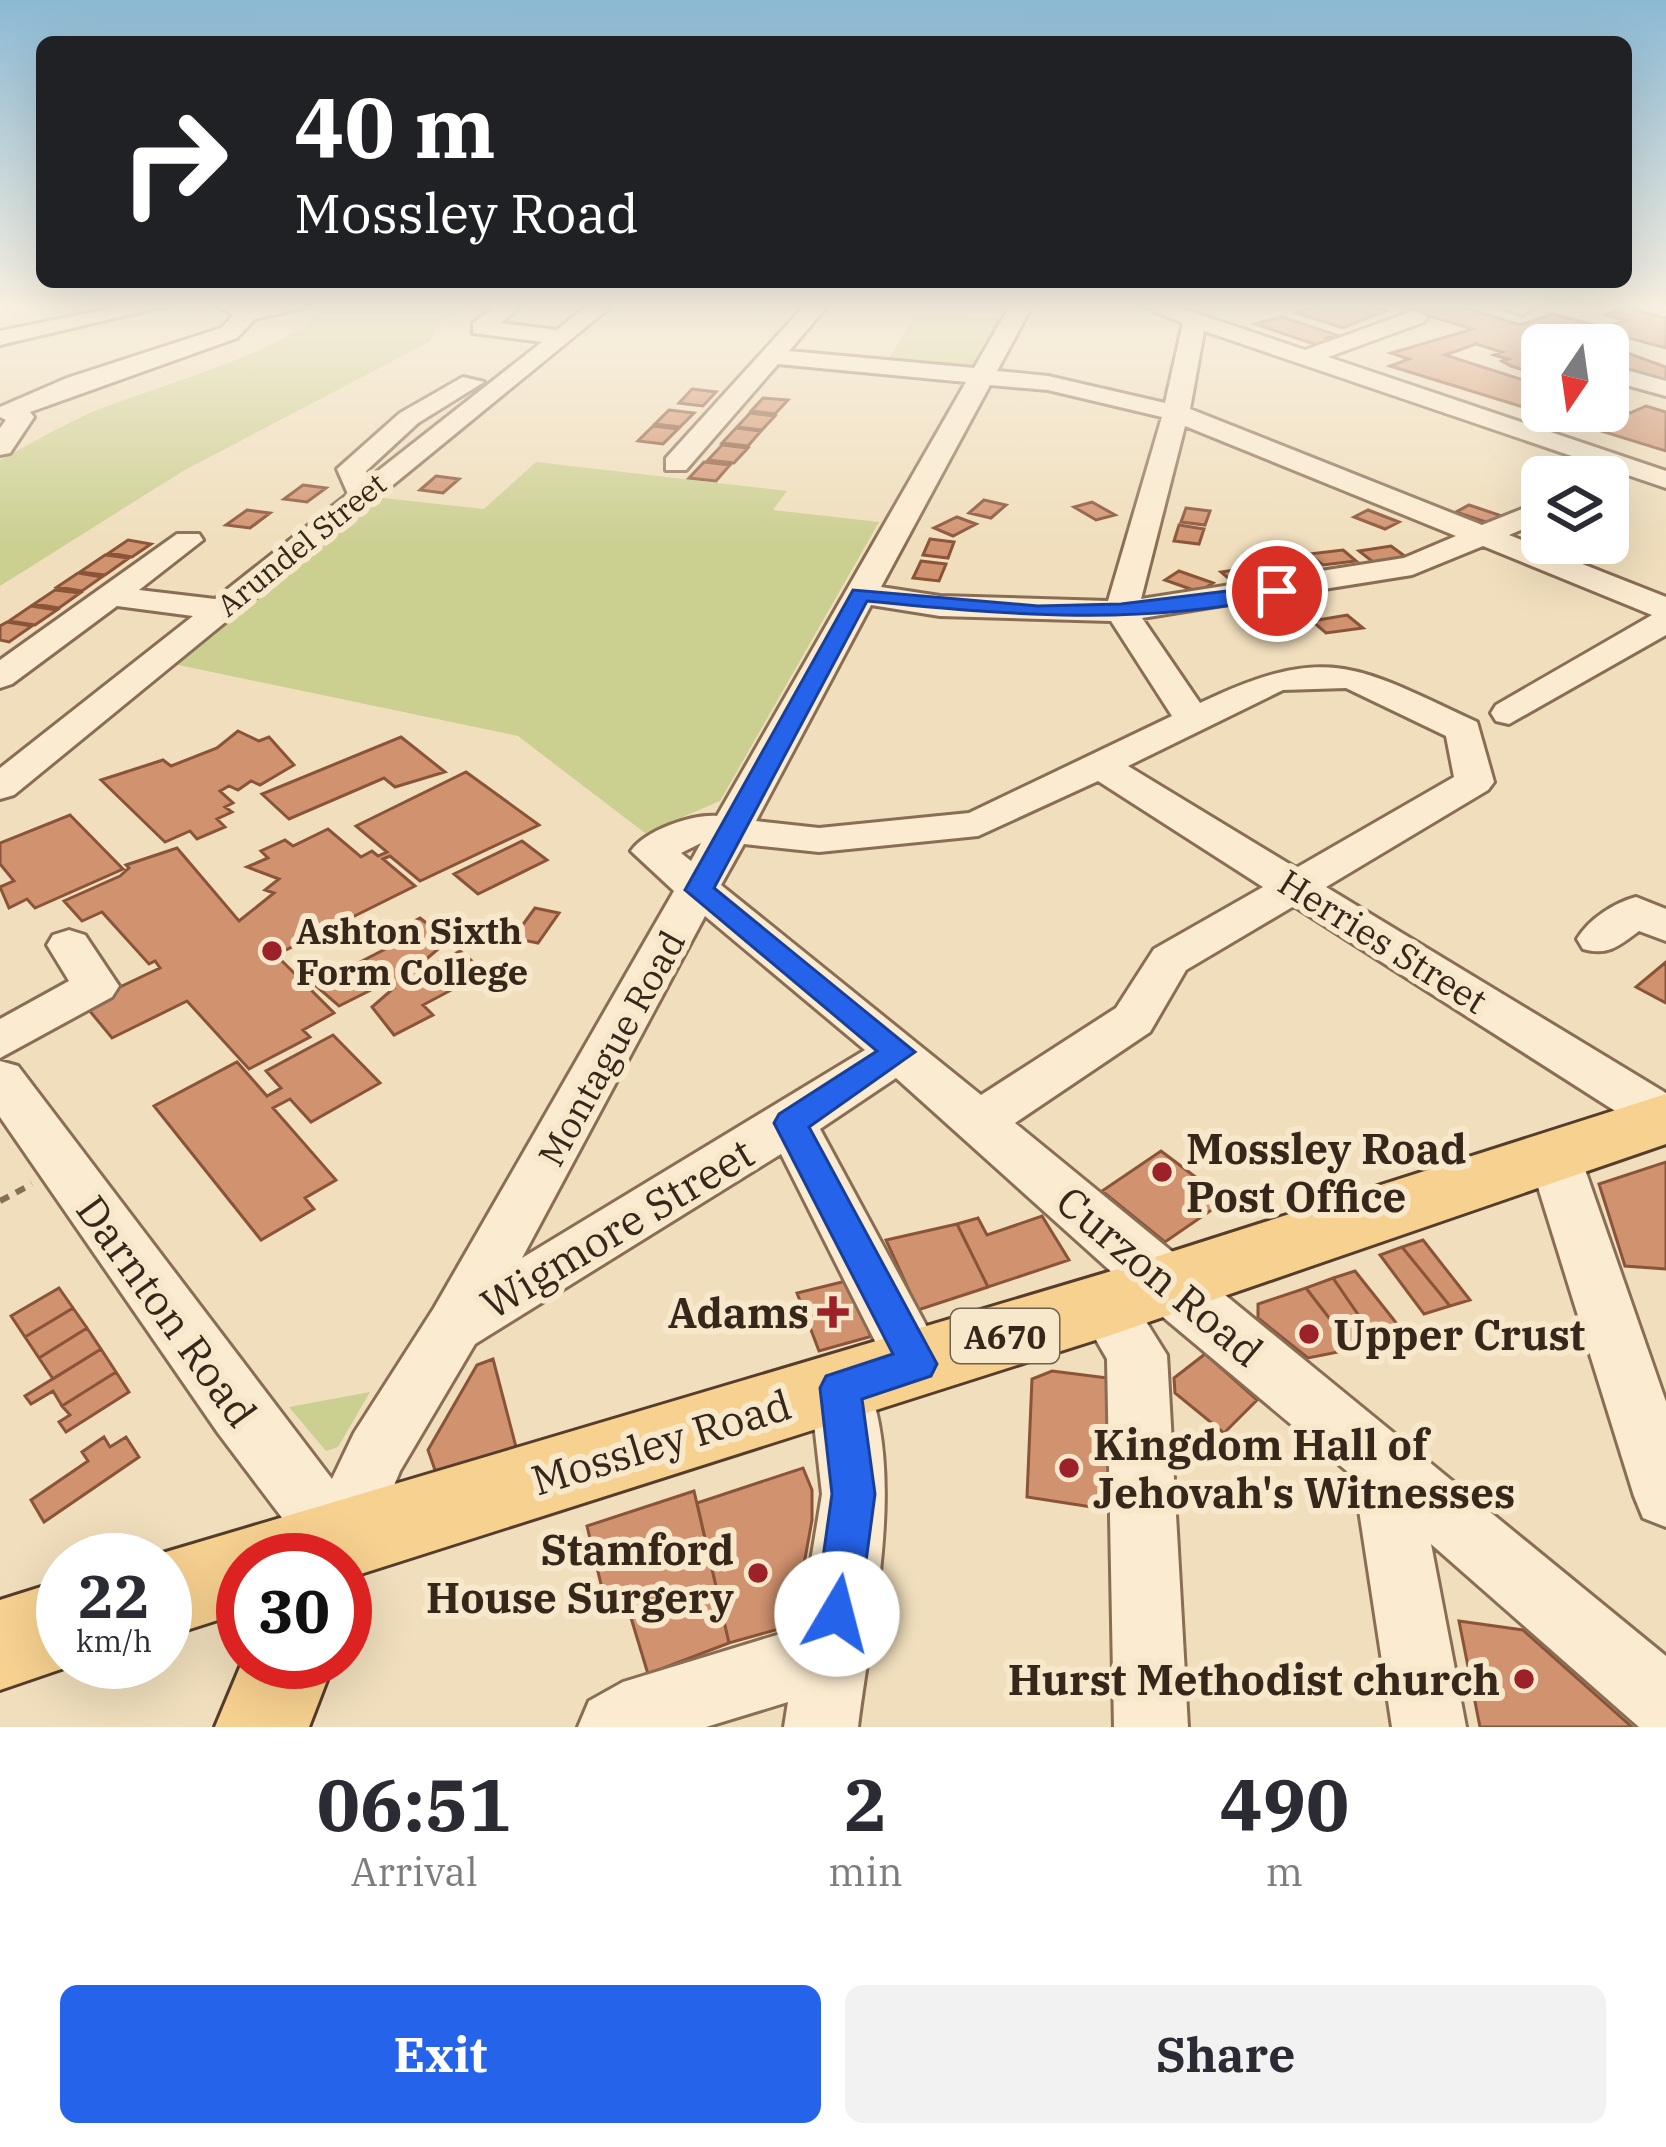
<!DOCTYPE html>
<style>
:root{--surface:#fff;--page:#f2f2f3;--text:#2b2b33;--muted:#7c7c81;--accent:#2563eb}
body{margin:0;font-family:"IBM Plex Serif",serif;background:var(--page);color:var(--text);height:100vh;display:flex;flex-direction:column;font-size:45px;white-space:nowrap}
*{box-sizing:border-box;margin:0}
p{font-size:39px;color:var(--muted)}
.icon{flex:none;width:66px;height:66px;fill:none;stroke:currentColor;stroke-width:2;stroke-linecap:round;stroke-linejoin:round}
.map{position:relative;height:1727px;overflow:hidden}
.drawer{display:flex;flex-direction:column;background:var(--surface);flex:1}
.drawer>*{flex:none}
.banner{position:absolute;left:36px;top:36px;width:1596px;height:252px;border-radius:18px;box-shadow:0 12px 48px #0002;background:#202124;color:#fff;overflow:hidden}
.needle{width:78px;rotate:193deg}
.tools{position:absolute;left:1521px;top:324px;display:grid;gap:24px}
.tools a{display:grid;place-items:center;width:108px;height:108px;border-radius:18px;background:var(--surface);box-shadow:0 12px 48px #0002;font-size:60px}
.speed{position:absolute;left:36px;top:1533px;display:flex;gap:24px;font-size:60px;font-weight:700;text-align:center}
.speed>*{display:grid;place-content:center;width:156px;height:156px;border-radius:50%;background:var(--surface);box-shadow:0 12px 48px #0002;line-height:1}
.speed small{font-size:30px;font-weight:400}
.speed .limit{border:18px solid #d22;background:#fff;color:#111}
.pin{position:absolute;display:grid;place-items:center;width:102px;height:102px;color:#fff;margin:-51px;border:6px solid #fff;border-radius:50%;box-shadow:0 3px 12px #0007}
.me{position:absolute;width:132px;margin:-66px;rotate:8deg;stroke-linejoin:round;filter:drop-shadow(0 0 9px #0008)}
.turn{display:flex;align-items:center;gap:42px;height:252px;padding:0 60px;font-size:54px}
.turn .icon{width:156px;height:156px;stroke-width:2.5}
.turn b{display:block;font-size:84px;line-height:102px}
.eta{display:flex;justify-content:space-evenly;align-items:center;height:204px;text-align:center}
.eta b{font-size:72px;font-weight:700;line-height:84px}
.action{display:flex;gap:24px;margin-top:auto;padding:24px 60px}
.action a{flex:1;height:138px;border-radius:18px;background:var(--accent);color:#fff;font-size:48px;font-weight:700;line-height:138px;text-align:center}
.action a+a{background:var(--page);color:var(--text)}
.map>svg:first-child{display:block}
</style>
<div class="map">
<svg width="1666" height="1727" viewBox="0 0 1666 1727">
<rect width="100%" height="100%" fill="#f0debc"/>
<path fill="#cbcf90" d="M 333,304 L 481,304 L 441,321 L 429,342 L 183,471 L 0,586 L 0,460 C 30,444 61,426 92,412 C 139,392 300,348 320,309 Z
M 917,312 L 1000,319 L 971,372 L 886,364 Z
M 536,462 L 787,491 L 773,510 L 879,522 L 720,801 L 645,833 L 518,736 L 169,663 L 374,497 L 484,509 Z
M 370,1392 L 338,1447 L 326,1451 L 289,1407 Z"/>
<path fill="#d1926f" stroke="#8a5439" stroke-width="3" d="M 1327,304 L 1361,304 L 1385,311 L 1343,328 L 1297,313 Z
M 1407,304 L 1453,304 L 1520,325 L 1553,314 L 1590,324 L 1558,336 L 1603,345 L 1542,345 L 1542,376 L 1511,366 L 1502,361 L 1508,359 L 1494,355 L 1502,352 L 1476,344 L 1445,355 L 1542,386 L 1542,411 L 1608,411 L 1608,406 L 1630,413 L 1646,406 L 1666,412 L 1666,451 L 1390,366 L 1409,359 L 1391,353 L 1473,329 L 1398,307 Z
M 1625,307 L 1666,318 L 1666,348 L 1599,330 L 1625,320 L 1605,315 Z
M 1282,317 L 1336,335 L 1327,338 L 1337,341 L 1320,346 L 1255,324 Z
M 1608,346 L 1666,367 L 1666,386 L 1608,362 Z
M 692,389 L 716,392 L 703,406 L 679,403 Z
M 763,398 L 788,400 L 775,414 L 751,411 Z
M 669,410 L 694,413 L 680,427 L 655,424 Z
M 750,413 L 775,416 L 762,430 L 737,427 Z
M 653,426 L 678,429 L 663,444 L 638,441 Z
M 736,428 L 761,431 L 748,446 L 722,443 Z
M 722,445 L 748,448 L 734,463 L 708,460 Z
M 704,462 L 730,465 L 716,481 L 689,478 Z
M 436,476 L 459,479 L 443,493 L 420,490 Z
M 303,485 L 326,488 L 307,502 L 284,499 Z
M 984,500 L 1006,505 L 991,518 L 969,513 Z
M 1092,502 L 1115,515 L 1096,520 L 1074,507 Z
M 1469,505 L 1502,516 L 1489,523 L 1456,512 Z
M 1186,508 L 1210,511 L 1205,525 L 1181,522 Z
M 247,510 L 270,513 L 250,528 L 226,525 Z
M 1368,510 L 1399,522 L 1385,529 L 1354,517 Z
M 957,517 L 976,524 L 953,536 L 934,528 Z
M 1179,525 L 1204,529 L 1199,544 L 1174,541 Z
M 930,539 L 954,542 L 948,558 L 923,555 Z
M 128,540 L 151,544 L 132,557 L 109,553 Z
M 1391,546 L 1406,557 L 1373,562 L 1359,551 Z
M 1343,550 L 1356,561 L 1323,565 L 1309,554 Z
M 105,555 L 129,558 L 105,575 L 80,572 Z
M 1298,556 L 1311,567 L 1278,572 L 1265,561 Z
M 921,561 L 946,564 L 939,581 L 913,578 Z
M 1255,567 L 1268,578 L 1234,583 L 1221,572 Z
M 1179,571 L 1213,583 L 1199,592 L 1165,580 Z
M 78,573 L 102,577 L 82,591 L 57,587 Z
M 55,590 L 80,593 L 59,608 L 34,604 Z
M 31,606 L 57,610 L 35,625 L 9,621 Z
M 1347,615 L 1363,628 L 1326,633 L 1312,621 Z
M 7,622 L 32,626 L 9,642 L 0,640 L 0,626 Z
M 238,731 L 259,741 L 269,737 L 294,765 L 260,785 L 251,781 L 238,790 L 229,786 L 220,791 L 233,803 L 225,807 L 232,812 L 217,819 L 225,827 L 197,839 L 190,831 L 165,842 L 101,780 L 163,760 L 171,766 L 217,748 Z
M 401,737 L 445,772 L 395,787 L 384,778 L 289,819 L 262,794 Z
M 466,772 L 539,825 L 420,881 L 390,856 L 383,859 L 415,886 L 276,955 L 334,1013 L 303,1030 L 310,1037 L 249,1069 L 187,1001 L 112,1038 L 84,1004 L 160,968 L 155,961 L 149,964 L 102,912 L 82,921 L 64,901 L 120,876 L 129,868 L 126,865 L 177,848 L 239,921 L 274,893 L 265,890 L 279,879 L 247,867 L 268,858 L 261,851 L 285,840 L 293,846 L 328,829 L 361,857 L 372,851 L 378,856 L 387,852 L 356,826 Z
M 70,815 L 123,869 L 35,908 L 27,899 L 9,908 L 0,887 L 14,881 L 0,864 L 0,843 Z
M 522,841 L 547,860 L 478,894 L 454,874 Z
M 535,908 L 559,913 L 538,943 L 513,938 Z
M 420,918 L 444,937 L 444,944 L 417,967 L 423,970 L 460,951 L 485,972 L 423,1005 L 433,1015 L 394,1035 L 372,1007 L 394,988 L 387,982 L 339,1006 L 315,985 L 401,941 L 381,938 Z
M 1666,962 L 1666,1003 L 1636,987 Z
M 333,1035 L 380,1083 L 311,1122 L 290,1099 L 273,1108 L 336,1180 L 305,1198 L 314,1209 L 261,1240 L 154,1106 L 237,1062 L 267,1096 L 281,1088 L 266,1071 Z
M 1161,1151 L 1226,1200 L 1165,1242 L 1102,1191 Z
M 1666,1162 L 1666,1269 L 1625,1266 L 1599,1184 Z
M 1042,1216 L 1069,1260 L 988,1287 L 957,1224 L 978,1218 L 987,1235 Z
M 957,1224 L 988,1287 L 918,1310 L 886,1240 Z
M 1423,1240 L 1470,1300 L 1450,1306 L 1402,1247 Z
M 1402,1247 L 1450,1306 L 1424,1314 L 1380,1255 Z
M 1355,1271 L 1405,1334 L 1377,1342 L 1333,1278 Z
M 1333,1278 L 1377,1342 L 1353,1349 L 1306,1288 Z
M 846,1281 L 872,1331 L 869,1337 L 819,1351 L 797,1293 Z
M 59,1288 L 73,1308 L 25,1337 L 11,1316 Z
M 1306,1288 L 1353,1349 L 1308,1358 L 1258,1318 L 1258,1304 Z
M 73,1308 L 87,1328 L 39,1358 L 25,1337 Z
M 87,1328 L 101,1349 L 53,1379 L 39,1358 Z
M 101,1349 L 116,1372 L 62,1406 L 53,1391 L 31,1404 L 25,1396 Z
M 1205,1354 L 1257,1400 L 1224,1433 L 1175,1393 L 1174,1378 Z
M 493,1359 L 516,1447 L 436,1473 L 428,1450 L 477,1365 Z
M 1052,1371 L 1108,1378 L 1111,1510 L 1027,1497 L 1032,1379 Z
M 116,1372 L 129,1392 L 66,1432 L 59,1422 L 70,1415 L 62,1406 Z
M 104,1437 L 110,1447 L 126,1437 L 139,1457 L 44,1522 L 31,1500 L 88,1461 L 82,1452 Z
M 803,1468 L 812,1490 L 812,1520 L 793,1625 L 729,1643 L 697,1503 Z
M 694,1491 L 729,1643 L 648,1674 L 625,1598 L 606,1605 L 587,1526 Z
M 1459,1621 L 1523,1630 L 1632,1727 L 1480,1727 Z"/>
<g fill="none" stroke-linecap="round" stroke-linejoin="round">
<g stroke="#896d55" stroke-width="6">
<path id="minor" d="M 132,304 L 174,304 L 0,345 L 0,331 Z
M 213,304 L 314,305 L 255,319 L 237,338 L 30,412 L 34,417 L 10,453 L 0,455 L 0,428 L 6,420 L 0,417 L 0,407 L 67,378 L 221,328 L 234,315 Z
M 498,304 L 523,304 L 501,323 L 557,330 L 589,304 L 614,304 L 14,795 L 0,799 L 0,768 L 193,616 L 117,606 L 12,684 L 0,688 L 0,660 L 177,534 L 199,534 L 203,540 L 139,590 L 215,599 L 348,494 L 337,469 L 400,413 L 463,377 L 484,382 L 418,423 L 366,471 L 369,478 L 542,342 L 473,333 L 473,323 Z
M 806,304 L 829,304 L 789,351 L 974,368 L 1011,304 L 1033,304 L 997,371 L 1048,376 L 1165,403 L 1183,323 L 1137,304 L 1169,304 L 1305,350 L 1416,310 L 1427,317 L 1424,322 L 1328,357 L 1666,471 L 1666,488 L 1204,331 L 1190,409 L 1482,525 L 1542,501 L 1542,521 L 1509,535 L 1666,597 L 1666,635 L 1509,724 L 1496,721 L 1491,713 L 1496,705 L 1652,615 L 1483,546 L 1412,575 L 1142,618 L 1200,703 C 1328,642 1356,666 1477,722 L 1494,782 L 1488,790 L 1326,887 L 1666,1093 L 1666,1137 L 1648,1132 L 1294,906 L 1186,970 L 1150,1032 L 1015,1123 L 1666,1656 L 1666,1727 L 1639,1727 L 1431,1544 L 1466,1727 L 1392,1727 L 1354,1477 L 1145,1302 L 896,1078 L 820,1129 L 947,1364 L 938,1383 L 917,1390 L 896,1383 L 781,1154 L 475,1344 L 400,1471 L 362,1562 L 345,1569 L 345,1560 L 314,1560 L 218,1433 L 0,1117 L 0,1061 L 18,1066 L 332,1479 L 354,1433 L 434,1308 L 674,891 L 631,851 C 646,830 692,814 717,816 L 966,382 L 778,364 L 686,470 L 666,470 L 666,458 ZM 990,385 L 1048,390 L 1162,417 L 1108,601 L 940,596 L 881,587 ZM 1185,426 L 1456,536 L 1404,558 L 1141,599 ZM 871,605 L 940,616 L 1111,621 L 1172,716 L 969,813 L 819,828 L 756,821 ZM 1346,688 L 1446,736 L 1454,777 L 1296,868 L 1128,766 L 1283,690 ZM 1098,781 L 1263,887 L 1154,949 L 1116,1008 L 981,1095 L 721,885 L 744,844 L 819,852 L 978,836 ZM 701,843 L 691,861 L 681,853 ZM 705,916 L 865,1050 L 522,1258 Z
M 1495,304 L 1530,304 L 1533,308 L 1522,315 Z
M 1608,365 L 1666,381 L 1666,396 L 1608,380 Z
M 1636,897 L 1666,909 L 1666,941 L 1639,931 C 1619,946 1608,956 1583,949 L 1577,939 C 1589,919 1614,903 1636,897 Z
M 69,930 L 85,935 L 119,986 L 112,997 L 0,1058 L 0,1019 L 69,981 L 47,945 L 53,935 Z
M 1555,1138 L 1574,1144 L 1581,1158 L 1666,1402 L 1666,1527 L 1643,1518 L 1634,1496 L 1529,1158 L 1536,1144 Z
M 1105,1280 L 1125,1288 L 1167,1355 L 1188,1727 L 1114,1727 L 1107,1359 L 1076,1305 L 1085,1288 Z
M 840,1361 L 862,1369 C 909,1471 871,1619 858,1727 L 784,1727 L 788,1702 L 706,1727 L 578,1727 L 589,1701 L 623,1682 L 800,1628 L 822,1494 L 810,1388 L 818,1369 Z"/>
</g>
<g stroke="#563c2a" stroke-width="6">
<path id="major" d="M 1666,1094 L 1666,1144 L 1105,1337 L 345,1579 L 345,1560 L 243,1560 L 243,1612 L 165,1637 L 165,1560 L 139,1560 L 1105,1273 Z
M 63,1580 L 63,1662 L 82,1662 L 0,1690 L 0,1600 Z
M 243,1660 L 334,1662 L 309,1727 L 215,1727 Z"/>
</g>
<path stroke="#896d55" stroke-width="6" stroke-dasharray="10 8" stroke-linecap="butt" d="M 0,1201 L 32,1184"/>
<use href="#minor" fill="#fbebd0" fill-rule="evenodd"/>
<use href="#major" fill="#f7d190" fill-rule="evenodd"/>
</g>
<linearGradient id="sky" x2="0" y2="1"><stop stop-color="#8bb9d4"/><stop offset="0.56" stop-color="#f8f0e1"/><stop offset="1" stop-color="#f8f0e1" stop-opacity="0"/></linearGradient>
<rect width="1666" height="546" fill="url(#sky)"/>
<path fill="#2563eb" stroke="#184099" stroke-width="3" d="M 1277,585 L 1288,591 L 1285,595 C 1145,627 1008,615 867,601 L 714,888 L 915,1052 L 809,1127 L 937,1364 L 931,1376 L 862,1399 L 875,1494 L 859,1614 L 853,1630 L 837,1637 L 821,1630 L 815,1614 L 832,1494 L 820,1388 L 826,1376 L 893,1354 L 774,1123 L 779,1114 L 877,1051 L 685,890 L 853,590 L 1038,606 L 1121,604 Z"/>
<g fill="#9c2129" stroke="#f7e8cc" stroke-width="4.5">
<circle cx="272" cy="951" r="12"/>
<circle cx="1162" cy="1172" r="12"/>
<path d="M827 1294h12v12h12v12h-12v12h-12v-12h-12v-12h12z"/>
<circle cx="1309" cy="1334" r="12"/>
<circle cx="1069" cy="1468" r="12"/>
<circle cx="758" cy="1573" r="12"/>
<circle cx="1524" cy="1679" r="12"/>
</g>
<g text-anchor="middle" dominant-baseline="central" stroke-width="12" stroke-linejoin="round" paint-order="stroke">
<g font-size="30" fill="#37271a" stroke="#f7e8cc">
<text transform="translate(301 544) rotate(-39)">Arundel Street</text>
</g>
<rect fill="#f7e8cc" stroke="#71614f" stroke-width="3" x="951" y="1309" width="108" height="54" rx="9"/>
<g font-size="33" font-weight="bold" fill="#37271a">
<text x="1005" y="1336">A670</text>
</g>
<g font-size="36" font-weight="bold" fill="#37271a" stroke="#f7e8cc" text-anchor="start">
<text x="296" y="930">Ashton Sixth<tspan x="296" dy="41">Form College</tspan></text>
</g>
<g font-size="36" fill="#37271a" stroke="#f7e8cc">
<text transform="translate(1383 941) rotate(32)">Herries Street</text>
<text transform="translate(611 1048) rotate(-61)">Montague Road</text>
</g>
<g font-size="42" font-weight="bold" fill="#37271a" stroke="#f7e8cc" text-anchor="start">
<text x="1186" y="1148">Mossley Road<tspan x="1186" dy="48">Post Office</tspan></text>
<text x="809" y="1312" text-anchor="end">Adams</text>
<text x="1333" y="1334">Upper Crust</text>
<text x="1093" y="1444">Kingdom Hall of<tspan x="1093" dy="48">Jehovah's Witnesses</tspan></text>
<text x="734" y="1549" text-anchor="end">Stamford<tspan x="734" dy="48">House Surgery</tspan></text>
<text x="1500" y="1679" text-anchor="end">Hurst Methodist church</text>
</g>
<g font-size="42" fill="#37271a" stroke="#f7e8cc">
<text transform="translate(617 1228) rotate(-31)">Wigmore Street</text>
<text transform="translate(1160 1276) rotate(40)">Curzon Road</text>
<text transform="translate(167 1311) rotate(54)">Darnton Road</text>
<text transform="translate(661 1442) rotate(-17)">Mossley Road</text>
</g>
</g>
</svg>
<div class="tools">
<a><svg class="needle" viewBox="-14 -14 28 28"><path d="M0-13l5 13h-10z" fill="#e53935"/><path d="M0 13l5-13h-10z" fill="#7c7c81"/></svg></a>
<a><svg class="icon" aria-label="layers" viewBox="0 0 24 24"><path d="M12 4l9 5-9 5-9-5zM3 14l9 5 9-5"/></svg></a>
</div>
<div class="speed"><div>22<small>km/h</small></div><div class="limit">30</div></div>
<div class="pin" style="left:1277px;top:591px;background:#d93025"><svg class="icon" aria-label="arrive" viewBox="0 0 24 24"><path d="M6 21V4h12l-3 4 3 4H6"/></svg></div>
<svg class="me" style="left:837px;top:1614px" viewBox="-20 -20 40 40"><circle r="19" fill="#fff"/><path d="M0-13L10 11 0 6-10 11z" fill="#2563eb"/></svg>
<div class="banner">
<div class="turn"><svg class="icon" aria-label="right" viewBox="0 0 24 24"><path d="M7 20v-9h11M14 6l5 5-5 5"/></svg><div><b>40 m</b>Mossley Road</div></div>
</div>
</div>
<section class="drawer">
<div class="eta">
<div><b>06:51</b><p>Arrival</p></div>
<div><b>2</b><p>min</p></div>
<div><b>490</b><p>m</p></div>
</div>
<div class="action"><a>Exit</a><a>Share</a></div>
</section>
